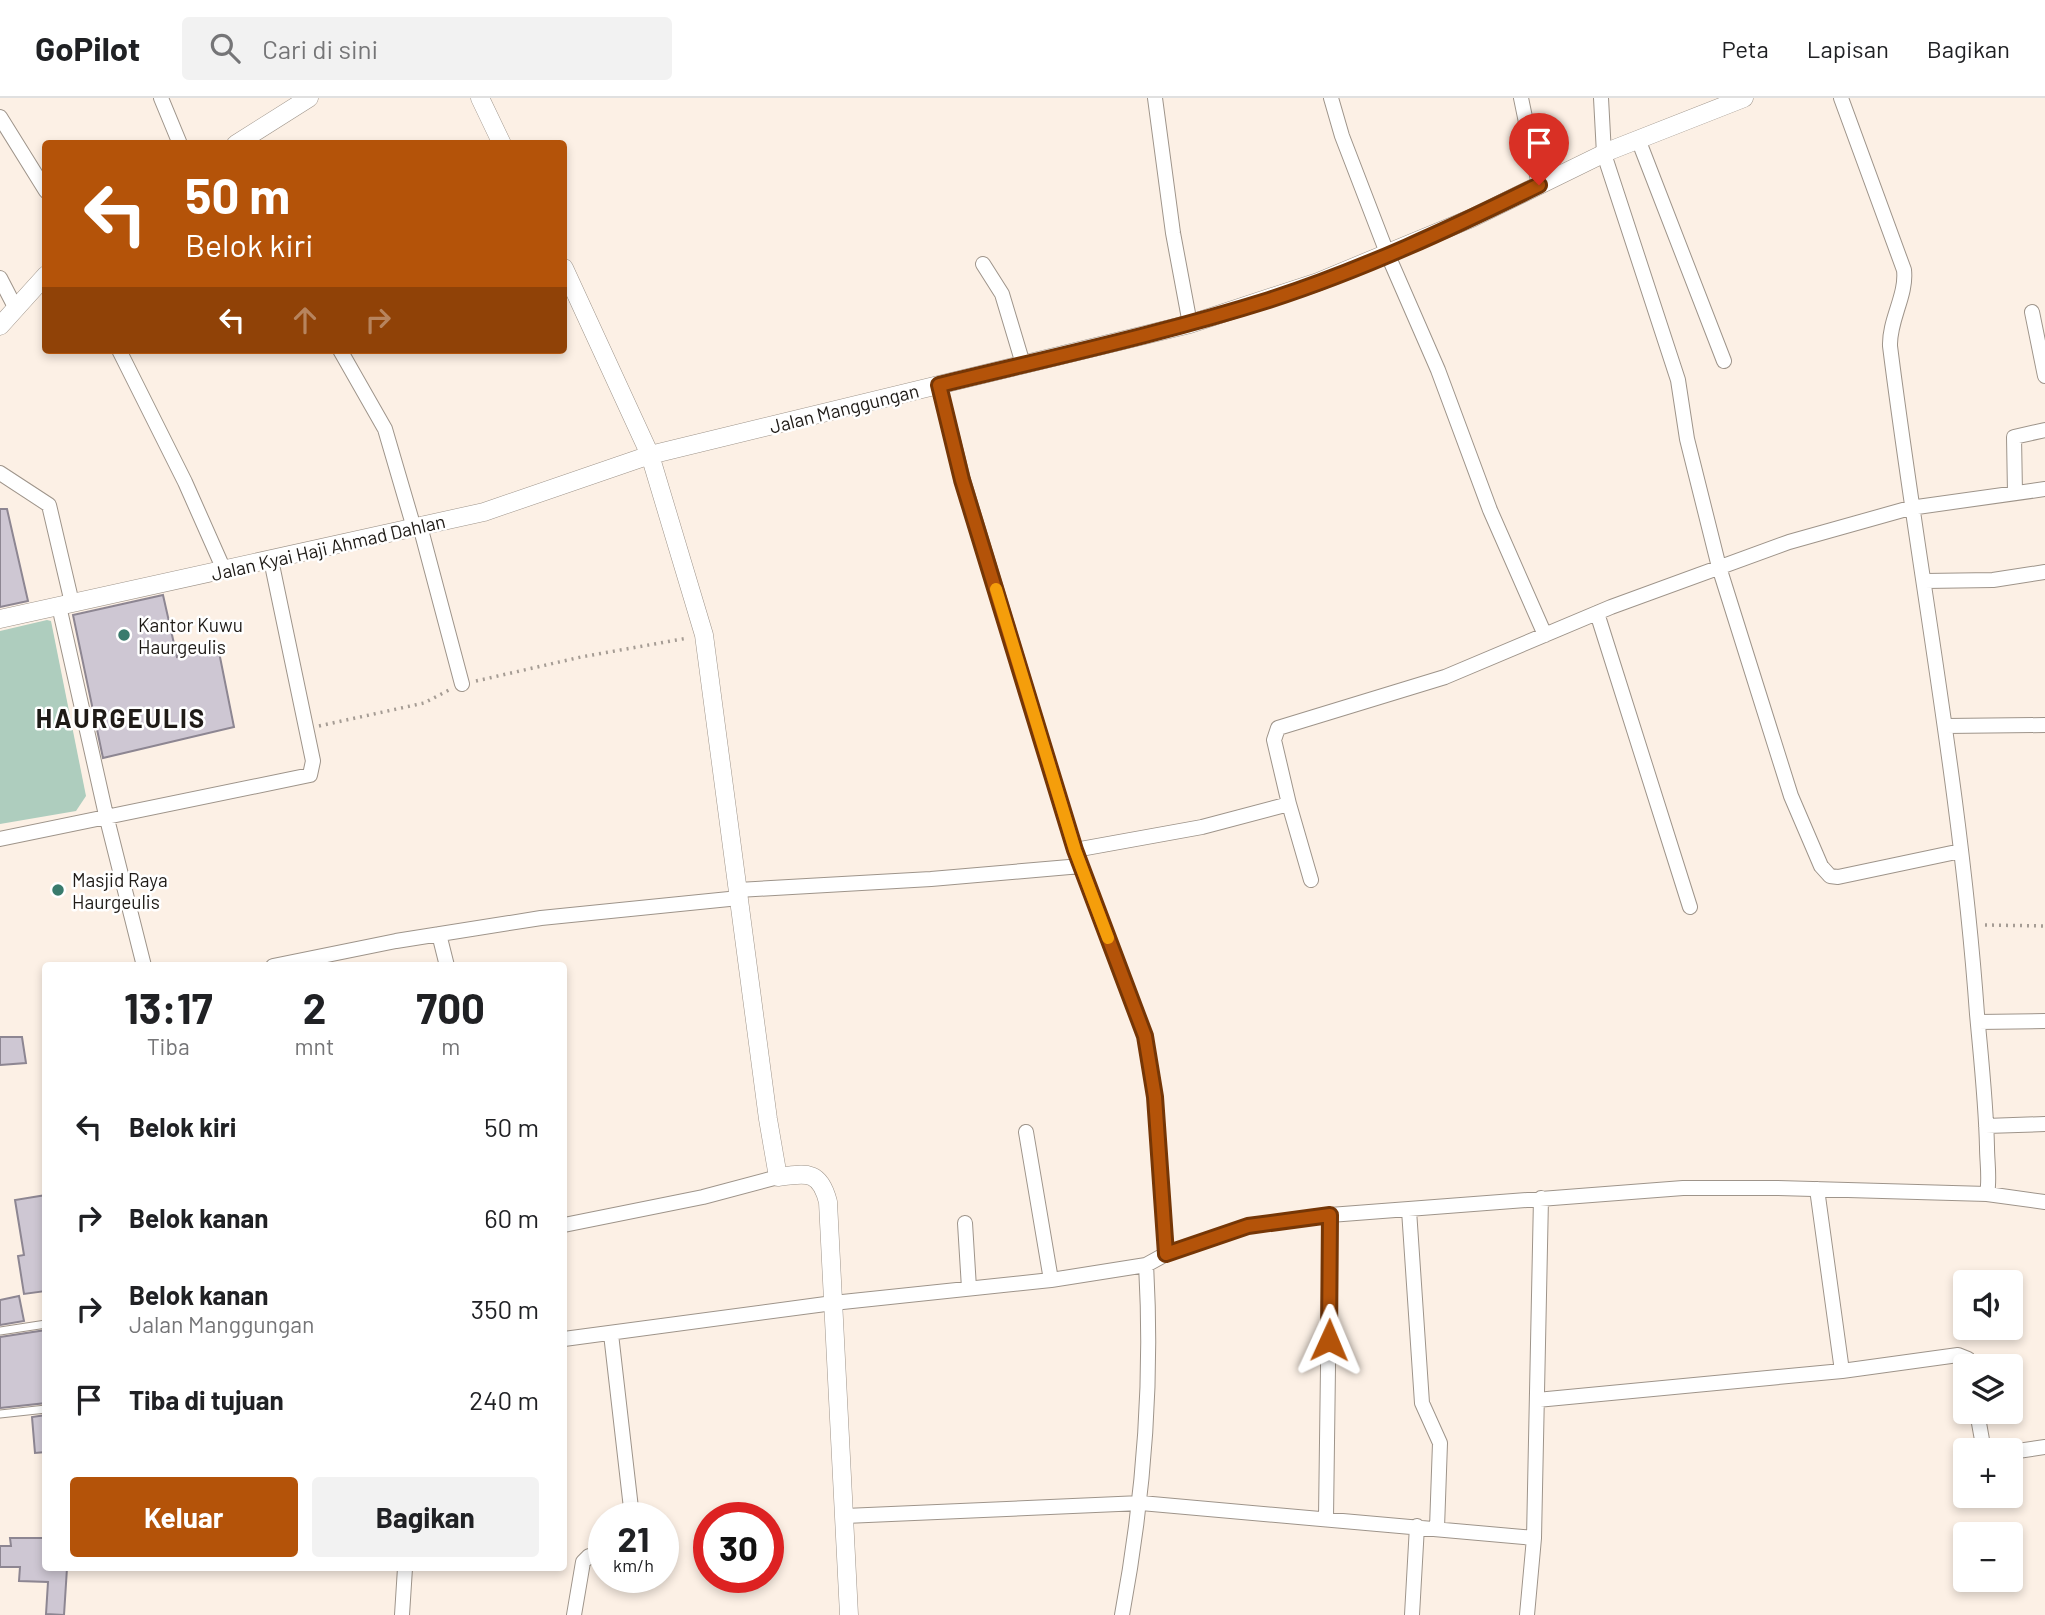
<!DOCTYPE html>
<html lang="id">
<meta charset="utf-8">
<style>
:root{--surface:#fff;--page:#f2f2f2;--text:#202124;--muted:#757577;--line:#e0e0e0;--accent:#b45309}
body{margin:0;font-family:Barlow,sans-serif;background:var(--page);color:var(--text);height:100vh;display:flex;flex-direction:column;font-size:26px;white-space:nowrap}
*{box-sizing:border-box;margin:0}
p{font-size:23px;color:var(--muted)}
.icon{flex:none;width:38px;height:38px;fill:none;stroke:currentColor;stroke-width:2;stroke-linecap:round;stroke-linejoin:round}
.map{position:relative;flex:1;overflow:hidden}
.sheet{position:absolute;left:42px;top:864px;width:525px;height:609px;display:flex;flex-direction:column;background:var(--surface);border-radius:7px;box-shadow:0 4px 10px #0003}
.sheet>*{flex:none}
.hud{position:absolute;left:42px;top:42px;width:525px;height:214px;border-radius:7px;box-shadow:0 4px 10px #0003;background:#b45309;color:#fff;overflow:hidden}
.fabs{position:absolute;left:1953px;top:1172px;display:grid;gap:14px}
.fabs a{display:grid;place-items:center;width:70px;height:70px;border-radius:7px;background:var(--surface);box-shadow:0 4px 10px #0003;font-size:35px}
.speed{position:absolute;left:588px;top:1404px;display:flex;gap:14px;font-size:35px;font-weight:700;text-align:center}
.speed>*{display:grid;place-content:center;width:91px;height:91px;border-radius:50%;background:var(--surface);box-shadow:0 4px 10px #0003;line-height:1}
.speed small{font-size:18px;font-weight:400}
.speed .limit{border:10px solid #d22;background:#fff;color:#111}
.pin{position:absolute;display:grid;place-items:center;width:60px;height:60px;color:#fff;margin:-72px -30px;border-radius:50% 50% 50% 0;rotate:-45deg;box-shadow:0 0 7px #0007}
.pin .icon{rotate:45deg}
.me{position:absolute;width:77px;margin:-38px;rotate:1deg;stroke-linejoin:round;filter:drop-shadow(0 0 5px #0008)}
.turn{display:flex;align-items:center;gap:24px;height:147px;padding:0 28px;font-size:32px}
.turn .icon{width:91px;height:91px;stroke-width:2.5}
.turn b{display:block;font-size:49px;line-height:60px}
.lanes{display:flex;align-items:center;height:66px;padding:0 28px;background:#0003;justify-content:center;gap:35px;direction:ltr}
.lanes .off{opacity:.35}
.eta{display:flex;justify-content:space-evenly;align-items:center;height:119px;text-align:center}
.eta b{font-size:42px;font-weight:700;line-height:49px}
.button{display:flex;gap:14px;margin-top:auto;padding:14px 28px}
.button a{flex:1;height:80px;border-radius:7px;background:var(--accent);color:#fff;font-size:28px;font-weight:700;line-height:80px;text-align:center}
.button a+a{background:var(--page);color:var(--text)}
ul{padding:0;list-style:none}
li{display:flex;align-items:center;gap:21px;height:91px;padding:0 28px}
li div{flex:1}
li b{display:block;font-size:26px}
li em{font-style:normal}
header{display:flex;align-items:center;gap:42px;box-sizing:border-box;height:98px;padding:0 35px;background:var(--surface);border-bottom:2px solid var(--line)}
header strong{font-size:33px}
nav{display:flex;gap:38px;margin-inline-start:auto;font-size:24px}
.search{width:490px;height:63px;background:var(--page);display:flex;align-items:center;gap:18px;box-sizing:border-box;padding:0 24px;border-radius:7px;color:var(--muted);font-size:26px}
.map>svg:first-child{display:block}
</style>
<header>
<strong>GoPilot</strong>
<div class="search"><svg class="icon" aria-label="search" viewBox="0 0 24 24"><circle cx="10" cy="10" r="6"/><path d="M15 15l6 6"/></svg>Cari di sini</div>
<nav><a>Peta</a><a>Lapisan</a><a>Bagikan</a></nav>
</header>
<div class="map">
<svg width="2045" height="1517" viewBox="0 0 2045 1517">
<rect width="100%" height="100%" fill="#fcf0e5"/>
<path fill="#aecdbe" d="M 47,522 L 51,523 L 86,698 L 76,713 L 0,726 L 0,533 Z"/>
<path fill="#cec7d3" stroke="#8d8692" stroke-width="2" d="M 0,411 L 7,411 L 28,503 L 0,509 Z
M 163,497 L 177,559 L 218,549 L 234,629 L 103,660 L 73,517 Z
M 0,939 L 22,939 L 26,965 L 0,967 Z
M 46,1097 L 46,1193 L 24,1196 L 18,1158 L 24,1157 L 15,1102 Z
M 19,1198 L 24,1223 L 0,1227 L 0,1202 Z
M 46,1232 L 46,1305 L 0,1310 L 0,1239 Z
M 46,1317 L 46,1354 L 35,1355 L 32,1319 Z
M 10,1440 L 46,1440 L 46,1470 L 67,1470 L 64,1517 L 46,1516 L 48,1484 L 19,1483 L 20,1469 L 0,1469 L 0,1448 L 11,1448 Z"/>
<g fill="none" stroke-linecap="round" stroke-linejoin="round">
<g stroke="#9e948a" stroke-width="9">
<path id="service" d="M 0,1233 L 46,1226
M 0,1316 L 46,1311"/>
</g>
<g stroke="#9e948a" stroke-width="16">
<path id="minor" d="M 161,0 L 180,46
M 1155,0 L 1173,135 L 1190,226
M 1331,0 L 1342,38 L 1387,155 L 1438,272 L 1490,412 L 1545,537
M 1521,0 L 1539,87
M 1601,0 L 1604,56 L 1678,282 L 1687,341 L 1719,469 L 1791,698 L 1821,768 L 1830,778 L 1838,779 L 1961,753
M 1841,0 L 1904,172 C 1907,197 1889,222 1890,248 C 1918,471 1961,692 1977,916 C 1981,960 1986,1005 1987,1049 C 1987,1064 1990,1081 1987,1096
M 0,19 L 46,93
M 1638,41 L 1724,263
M 983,166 L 1002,196 L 1023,266
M 0,180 L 15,209
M 2032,214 L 2045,278
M 119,252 L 185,384 L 224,472
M 340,252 L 385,331 L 414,430
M 939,287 L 963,382 L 1075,752 L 1145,938 L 1155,999 L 1166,1156
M 0,375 L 49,407 L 72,505
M 2015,395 L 2014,339 L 2045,332
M 420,428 L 462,586
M 1925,483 L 1993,482 L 2045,474
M 59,508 L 106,717 L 144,868
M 1597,515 L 1690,809
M 1946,628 L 2045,627
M 1289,706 L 1311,782
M 0,741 L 310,677 L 313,663 L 271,462
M 1075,752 L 1202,729 L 1289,706 L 1274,642 L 1278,630 L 1445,579 L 1611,509 L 1789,444 L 1910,410 L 2045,391
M 738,792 L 931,781 L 1081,768
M 439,836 L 447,868
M 273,868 L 396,843 L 541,820 L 739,800
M 1978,924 L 2045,923
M 1986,1028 L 2045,1026
M 1026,1034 L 1051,1182
M 1817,1091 L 1842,1273 L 1958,1257 L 1968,1261 L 1971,1269
M 1409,1112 L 1422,1305 L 1440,1345 L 1437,1430
M 965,1125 L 969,1190
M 564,1127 L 703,1099 L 778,1079
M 611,1236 L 632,1419
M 564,1241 L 833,1205 L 1051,1182 L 1146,1167 L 1166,1156 L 1248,1128 L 1330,1117 L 1683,1090 L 1776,1090 L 1987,1096 L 2045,1104
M 1537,1302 L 1842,1273
M 1977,1314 L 1984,1353
M 2011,1354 L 2045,1349
M 845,1418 L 1141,1405 L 1534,1440
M 1326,1420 L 1330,1117
M 402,1517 L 405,1470
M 574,1517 L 583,1464 L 589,1458 L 604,1455
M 1122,1517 C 1144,1399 1153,1286 1146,1167
M 1412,1517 L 1417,1428
M 1527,1517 L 1534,1440 L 1541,1100"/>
</g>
<g stroke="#9e948a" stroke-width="19">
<path id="tertiary" d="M 480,0 L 502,46
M 236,46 L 309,0
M 564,170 L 650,357 L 704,537 L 768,1021 L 778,1079 C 807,1075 820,1072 828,1104 L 849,1517
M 0,228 L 46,177
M 0,521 L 484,414 L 650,357 L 1190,226 L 1318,184 L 1472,120 L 1609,53 L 1744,0"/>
</g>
<path stroke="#a59c94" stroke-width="3.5" stroke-dasharray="2 5" stroke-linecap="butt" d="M 476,583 L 581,559 L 688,540
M 319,628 L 424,605 L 449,592
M 1985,827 L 2045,828"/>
<use href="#service" stroke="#fff" stroke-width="7"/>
<use href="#minor" stroke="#fff" stroke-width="14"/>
<use href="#tertiary" stroke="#fff" stroke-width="18"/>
</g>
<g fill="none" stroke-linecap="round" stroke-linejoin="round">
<g stroke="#753606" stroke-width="18">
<path id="route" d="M 1329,1242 L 1330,1117 L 1248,1128 L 1166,1156 L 1155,999 L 1145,938 L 1075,752 L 962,382 L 939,287 C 1049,260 1161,236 1269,202 C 1362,172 1452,130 1539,87"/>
</g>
<use href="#route" stroke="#b45309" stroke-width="12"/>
<path stroke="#f59e0b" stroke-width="12" d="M 996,491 L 1075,752 L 1108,840"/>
</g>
<g fill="#397b6d" stroke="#fff" stroke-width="2.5">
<circle cx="124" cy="537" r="7"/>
<circle cx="58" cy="792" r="7"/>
</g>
<g text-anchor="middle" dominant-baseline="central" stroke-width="5" stroke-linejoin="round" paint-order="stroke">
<g font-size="19" fill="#1f1b17" stroke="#fff">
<text transform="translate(844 310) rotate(-14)">Jalan Manggungan</text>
<text transform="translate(328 449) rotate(-13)">Jalan Kyai Haji Ahmad Dahlan</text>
</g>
<g font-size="19" fill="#1f1b17" stroke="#fff" text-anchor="start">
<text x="138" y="526">Kantor Kuwu<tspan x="138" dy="22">Haurgeulis</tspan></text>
<text x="72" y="781">Masjid Raya<tspan x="72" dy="22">Haurgeulis</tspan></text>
</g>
<g font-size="26" font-weight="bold" letter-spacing="2" fill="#1f1b17" stroke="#fff">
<text x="121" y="619">HAURGEULIS</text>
</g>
</g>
</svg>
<div class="fabs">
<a><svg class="icon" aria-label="sound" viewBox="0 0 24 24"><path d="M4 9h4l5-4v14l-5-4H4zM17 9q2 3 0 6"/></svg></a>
<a><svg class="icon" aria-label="layers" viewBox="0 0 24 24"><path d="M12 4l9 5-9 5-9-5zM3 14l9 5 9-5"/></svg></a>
<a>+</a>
<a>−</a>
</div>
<div class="speed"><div>21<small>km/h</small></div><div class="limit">30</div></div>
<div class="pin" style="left:1539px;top:87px;background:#d93025"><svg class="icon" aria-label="arrive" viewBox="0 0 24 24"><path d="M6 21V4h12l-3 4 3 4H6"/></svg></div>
<svg class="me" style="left:1329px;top:1242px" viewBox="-20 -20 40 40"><path d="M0-17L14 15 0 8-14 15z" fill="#b45309" stroke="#fff" stroke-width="4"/></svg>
<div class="hud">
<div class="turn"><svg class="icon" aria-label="left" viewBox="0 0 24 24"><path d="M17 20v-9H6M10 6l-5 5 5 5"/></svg><div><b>50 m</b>Belok kiri</div></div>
<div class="lanes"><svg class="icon" aria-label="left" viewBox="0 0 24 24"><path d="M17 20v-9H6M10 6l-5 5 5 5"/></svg><svg class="icon off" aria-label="ahead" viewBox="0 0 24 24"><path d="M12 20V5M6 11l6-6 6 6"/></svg><svg class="icon off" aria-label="right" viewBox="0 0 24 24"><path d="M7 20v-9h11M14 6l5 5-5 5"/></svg></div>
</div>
<section class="sheet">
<div class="eta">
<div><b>13:17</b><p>Tiba</p></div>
<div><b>2</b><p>mnt</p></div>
<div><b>700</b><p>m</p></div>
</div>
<ul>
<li><svg class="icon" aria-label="left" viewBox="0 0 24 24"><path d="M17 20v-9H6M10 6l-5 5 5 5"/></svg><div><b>Belok kiri</b></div><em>50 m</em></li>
<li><svg class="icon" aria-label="right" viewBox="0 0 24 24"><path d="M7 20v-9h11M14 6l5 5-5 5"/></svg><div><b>Belok kanan</b></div><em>60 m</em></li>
<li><svg class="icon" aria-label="right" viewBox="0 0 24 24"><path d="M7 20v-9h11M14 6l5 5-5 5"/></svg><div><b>Belok kanan</b><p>Jalan Manggungan</p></div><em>350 m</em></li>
<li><svg class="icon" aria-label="arrive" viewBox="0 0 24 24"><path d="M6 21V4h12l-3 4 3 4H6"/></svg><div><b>Tiba di tujuan</b></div><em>240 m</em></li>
</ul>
<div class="button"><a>Keluar</a><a>Bagikan</a></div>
</section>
</div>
